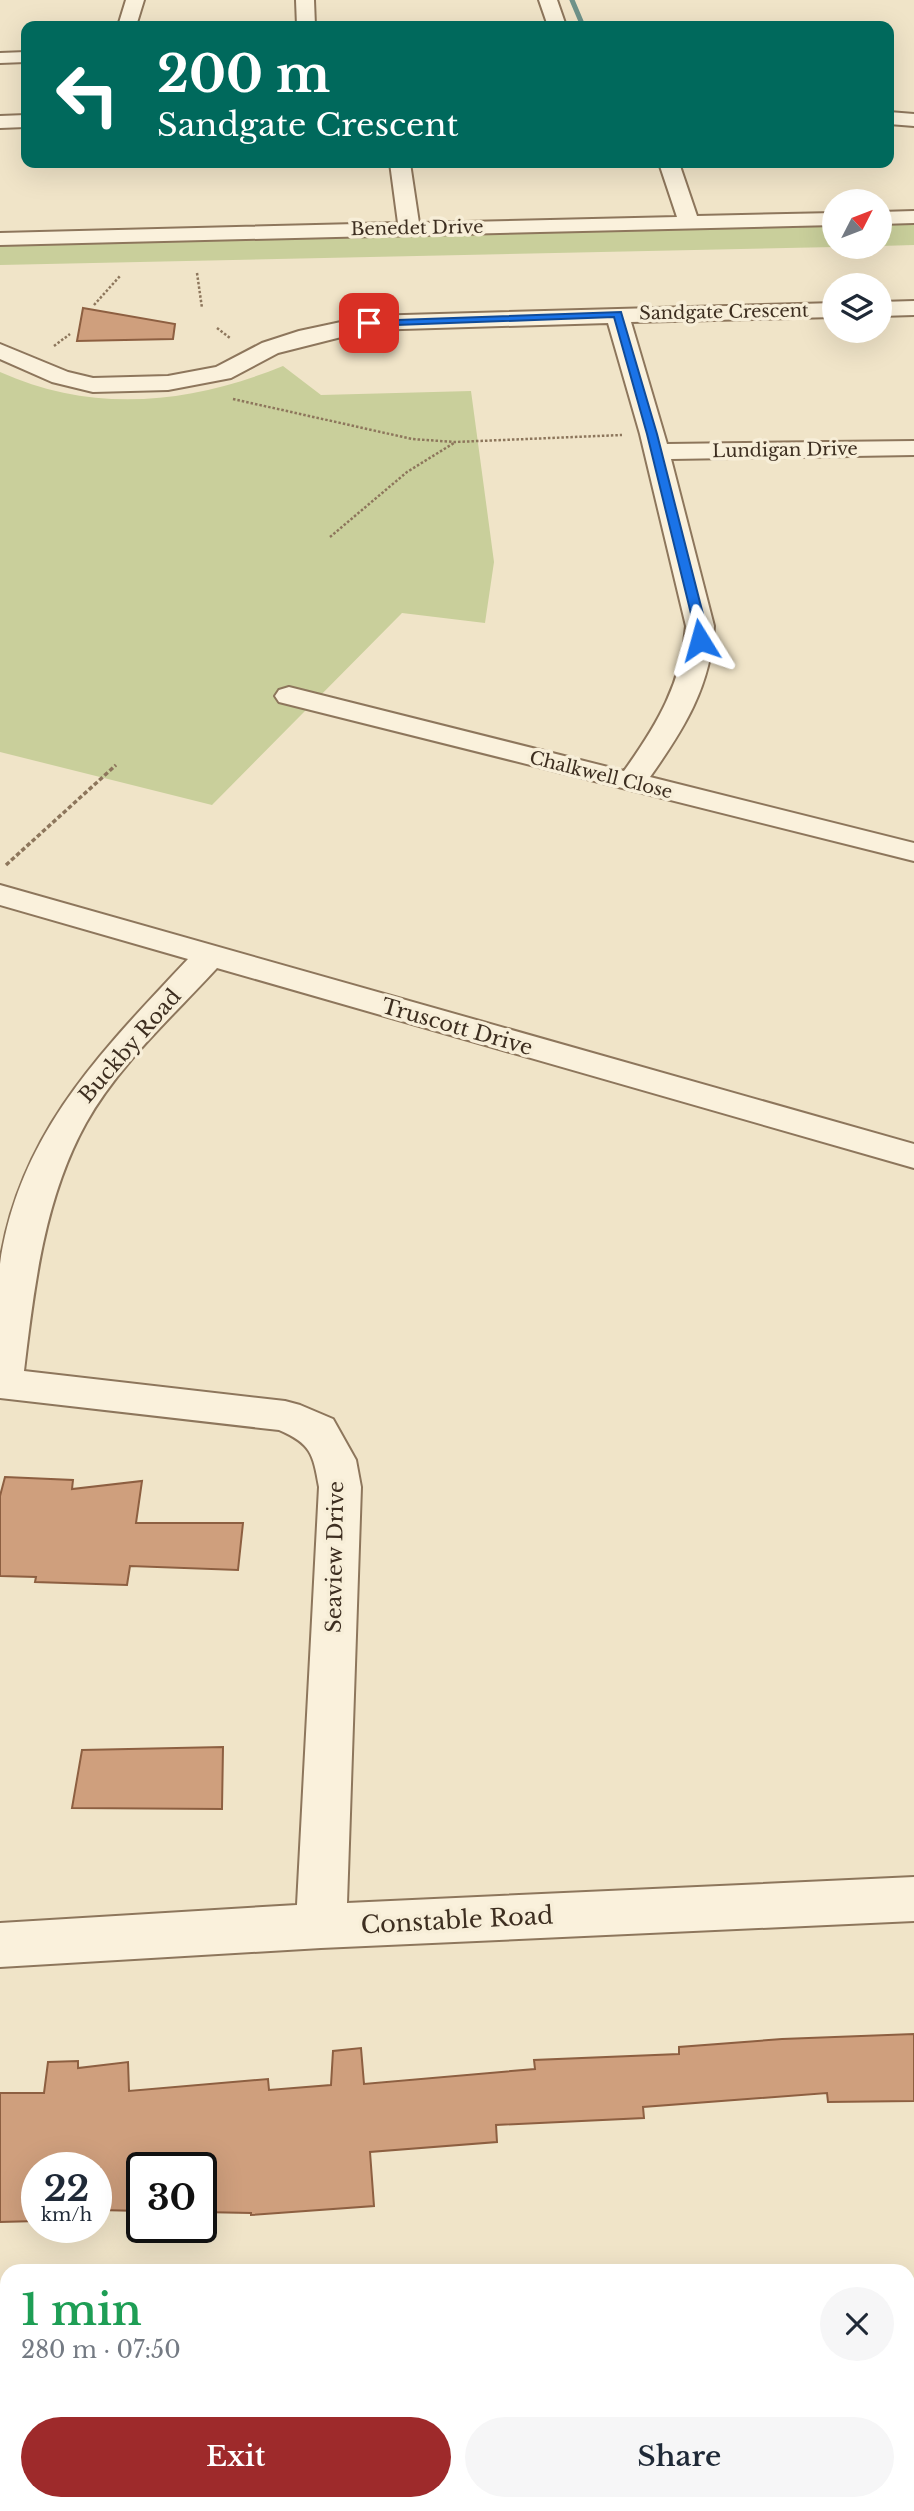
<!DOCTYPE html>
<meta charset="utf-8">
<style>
:root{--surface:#fff;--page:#f6f6f7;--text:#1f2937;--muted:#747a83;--accent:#9e2a2b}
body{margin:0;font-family:"Libre Baskerville",serif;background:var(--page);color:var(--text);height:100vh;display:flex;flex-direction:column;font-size:26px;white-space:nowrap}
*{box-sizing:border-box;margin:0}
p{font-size:23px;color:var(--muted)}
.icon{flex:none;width:38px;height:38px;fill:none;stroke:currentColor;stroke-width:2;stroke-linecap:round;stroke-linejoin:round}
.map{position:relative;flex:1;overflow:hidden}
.sheet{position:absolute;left:0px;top:2264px;width:915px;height:247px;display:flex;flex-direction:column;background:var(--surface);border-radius:21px 21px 0 0;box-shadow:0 7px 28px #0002}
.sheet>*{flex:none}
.hud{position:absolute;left:21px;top:21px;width:873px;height:147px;border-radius:14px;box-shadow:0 7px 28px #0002;background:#00695c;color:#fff;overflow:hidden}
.needle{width:46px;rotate:48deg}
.tools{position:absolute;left:822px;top:189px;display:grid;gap:14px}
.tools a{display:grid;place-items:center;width:70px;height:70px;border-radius:50%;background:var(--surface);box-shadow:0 7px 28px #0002;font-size:35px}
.speed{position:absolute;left:21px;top:2152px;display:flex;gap:14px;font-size:35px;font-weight:700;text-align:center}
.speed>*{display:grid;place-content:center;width:91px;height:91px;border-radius:50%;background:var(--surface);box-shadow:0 7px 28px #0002;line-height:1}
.speed small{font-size:18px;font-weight:400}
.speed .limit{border:4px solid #111;border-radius:10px;background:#fff;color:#111}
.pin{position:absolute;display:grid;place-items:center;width:60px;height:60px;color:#fff;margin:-30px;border-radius:14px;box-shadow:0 4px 10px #0006}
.me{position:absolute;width:77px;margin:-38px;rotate:352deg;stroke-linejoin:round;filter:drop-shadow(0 0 5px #0008)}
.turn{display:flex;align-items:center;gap:24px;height:147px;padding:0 21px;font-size:32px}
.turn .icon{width:91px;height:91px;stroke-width:2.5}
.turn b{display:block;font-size:49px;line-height:60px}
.round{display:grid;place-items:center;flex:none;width:74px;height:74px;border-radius:37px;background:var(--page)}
.overview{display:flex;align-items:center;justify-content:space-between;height:119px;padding:0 21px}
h1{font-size:42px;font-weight:600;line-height:52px;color:#1e9e55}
.primary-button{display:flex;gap:14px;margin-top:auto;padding:14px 21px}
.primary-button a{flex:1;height:80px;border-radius:42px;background:var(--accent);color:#fff;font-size:28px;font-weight:600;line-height:80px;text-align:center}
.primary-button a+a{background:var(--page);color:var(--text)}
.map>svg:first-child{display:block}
</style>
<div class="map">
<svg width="914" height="2511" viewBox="0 0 914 2511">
<rect width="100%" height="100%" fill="#f0e4c8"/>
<path fill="#c9cf9b" d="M 880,225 L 914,225 L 914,245 L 880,246 Z
M 835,226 L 835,247 L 0,265 L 0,246 Z
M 283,366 L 321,395 L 471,391 L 494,562 L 485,623 L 402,613 L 212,805 L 0,752 L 0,372 C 93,414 190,404 283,366 Z
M 0,2396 L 7,2396 L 7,2504 L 421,2504 L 421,2511 L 0,2511 Z"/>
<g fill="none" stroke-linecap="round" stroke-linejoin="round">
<path stroke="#6f938a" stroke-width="5" d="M 572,0 L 583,26"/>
</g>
<path fill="#cf9f7d" stroke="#8d5f41" stroke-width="2" d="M 83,308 L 175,324 L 173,339 L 77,341 Z
M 5,1477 L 73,1480 L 72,1489 L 142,1481 L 136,1523 L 243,1523 L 238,1570 L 130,1566 L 127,1585 L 35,1582 L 36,1577 L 0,1576 L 0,1496 Z
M 223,1747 L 222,1809 L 72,1808 L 82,1750 Z
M 914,2034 L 914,2101 L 828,2102 L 827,2093 L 643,2107 L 644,2118 L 496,2125 L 497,2142 L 370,2152 L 374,2206 L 251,2215 L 251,2213 L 201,2212 L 201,2168 L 142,2168 L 142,2211 L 99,2210 L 100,2168 L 37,2168 L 37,2221 L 0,2222 L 0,2093 L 44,2093 L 48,2062 L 78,2061 L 78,2068 L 128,2062 L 129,2091 L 268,2079 L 269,2090 L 331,2085 L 333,2051 L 361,2048 L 364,2084 L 535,2069 L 534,2060 L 679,2054 L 679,2047 L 782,2039 Z"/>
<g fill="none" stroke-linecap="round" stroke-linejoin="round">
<g stroke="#8d765c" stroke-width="4">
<path id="minor" d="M 126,0 L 144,0 L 136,26 L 118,26 Z
M 296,0 L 314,0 L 315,26 L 297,26 Z
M 539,0 L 557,0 L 566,26 L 548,26 Z
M 26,52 L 26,62 L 0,63 L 0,53 Z
M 889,112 L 914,114 L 914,126 L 889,124 Z
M 26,115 L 26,127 L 0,128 L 0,116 Z
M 390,163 L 410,163 L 419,223 L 677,217 L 659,163 L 679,163 L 697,216 L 835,213 L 835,225 L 0,245 L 0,233 L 398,223 Z
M 914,211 L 914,223 L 880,224 L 880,212 Z
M 914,301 L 914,315 L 880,316 L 880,302 Z
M 835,303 L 835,317 L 631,322 L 667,444 L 914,441 L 914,455 L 671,459 L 714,626 C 711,686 684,729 650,777 L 914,843 L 914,861 L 279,702 L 275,696 L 279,690 L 289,687 L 624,771 C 657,725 682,683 686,626 L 640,434 L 608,323 L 369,330 L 278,353 L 231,378 L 168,390 L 93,392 L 52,382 L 0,359 L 0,344 L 68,372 L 93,378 L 168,376 L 216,367 L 262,343 L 299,331 L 369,316 Z
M 0,885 L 914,1144 L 914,1168 L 217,968 C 172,1017 119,1064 86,1123 C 44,1199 34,1287 24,1371 L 285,1401 L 300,1405 L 333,1419 L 356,1460 L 361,1487 L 347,1903 L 914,1877 L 914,1921 L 321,1948 L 0,1967 L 0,1923 L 297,1905 L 319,1487 C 313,1453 311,1444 279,1430 L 0,1398 C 0,1355 0,1305 0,1264 C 19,1133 102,1051 188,959 L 0,905 Z"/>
</g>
<path stroke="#8d765c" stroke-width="2.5" stroke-dasharray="2.5 2" stroke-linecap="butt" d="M 197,273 L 202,308
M 94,305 L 120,276
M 217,328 L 230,338
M 54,346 L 70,334
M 233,399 L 412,439 L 455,442 L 622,435
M 330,537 L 407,472 L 454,443"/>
<path stroke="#8d765c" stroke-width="3.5" stroke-dasharray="4.5 2.5" stroke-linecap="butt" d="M 6,865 L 116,765"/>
<use href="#minor" fill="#faf1dc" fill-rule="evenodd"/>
</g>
<path fill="#1a73e8" stroke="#114b97" stroke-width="2" d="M 621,312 L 657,434 L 706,626 L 706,640 L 700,644 L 694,640 L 694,626 L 647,434 L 614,317 L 369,326 L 364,323 L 369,321 Z"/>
<g text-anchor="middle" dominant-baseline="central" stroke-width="7" stroke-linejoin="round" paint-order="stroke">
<g font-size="18" fill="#3d2e20" stroke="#f7eed8">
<text transform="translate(417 228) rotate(-1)">Benedet Drive</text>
<text transform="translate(724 312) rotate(-1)">Sandgate Crescent</text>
<text transform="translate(785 450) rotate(-1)">Lundigan Drive</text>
<text transform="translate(601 775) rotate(14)">Chalkwell Close</text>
</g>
<g font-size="21" fill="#3d2e20" stroke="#f7eed8">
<text transform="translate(457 1027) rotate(16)">Truscott Drive</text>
<text transform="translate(130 1046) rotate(-49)">Buckby Road</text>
<text transform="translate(335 1557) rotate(-89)">Seaview Drive</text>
</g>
<g font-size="24" fill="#3d2e20" stroke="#f7eed8">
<text transform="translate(457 1920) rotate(-3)">Constable Road</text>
</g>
</g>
</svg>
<div class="tools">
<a><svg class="needle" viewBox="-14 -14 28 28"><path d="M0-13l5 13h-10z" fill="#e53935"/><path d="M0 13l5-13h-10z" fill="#747a83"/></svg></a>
<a><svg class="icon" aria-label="layers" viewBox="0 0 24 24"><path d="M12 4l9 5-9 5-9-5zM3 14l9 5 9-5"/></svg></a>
</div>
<div class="speed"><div>22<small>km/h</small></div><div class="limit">30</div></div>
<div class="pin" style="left:369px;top:323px;background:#d93025"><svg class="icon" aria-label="arrive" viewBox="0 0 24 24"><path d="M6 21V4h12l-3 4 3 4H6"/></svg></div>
<svg class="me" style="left:700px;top:640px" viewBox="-20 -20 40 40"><path d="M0-17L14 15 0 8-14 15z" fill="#1a73e8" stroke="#fff" stroke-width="4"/></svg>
<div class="hud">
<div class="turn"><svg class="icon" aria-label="left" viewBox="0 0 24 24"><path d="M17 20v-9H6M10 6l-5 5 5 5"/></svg><div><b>200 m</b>Sandgate Crescent</div></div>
</div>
<section class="sheet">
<div class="overview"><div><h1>1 min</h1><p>280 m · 07:50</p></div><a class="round"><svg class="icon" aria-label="close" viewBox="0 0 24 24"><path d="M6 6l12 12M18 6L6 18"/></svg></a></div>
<div class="primary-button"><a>Exit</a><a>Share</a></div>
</section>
</div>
